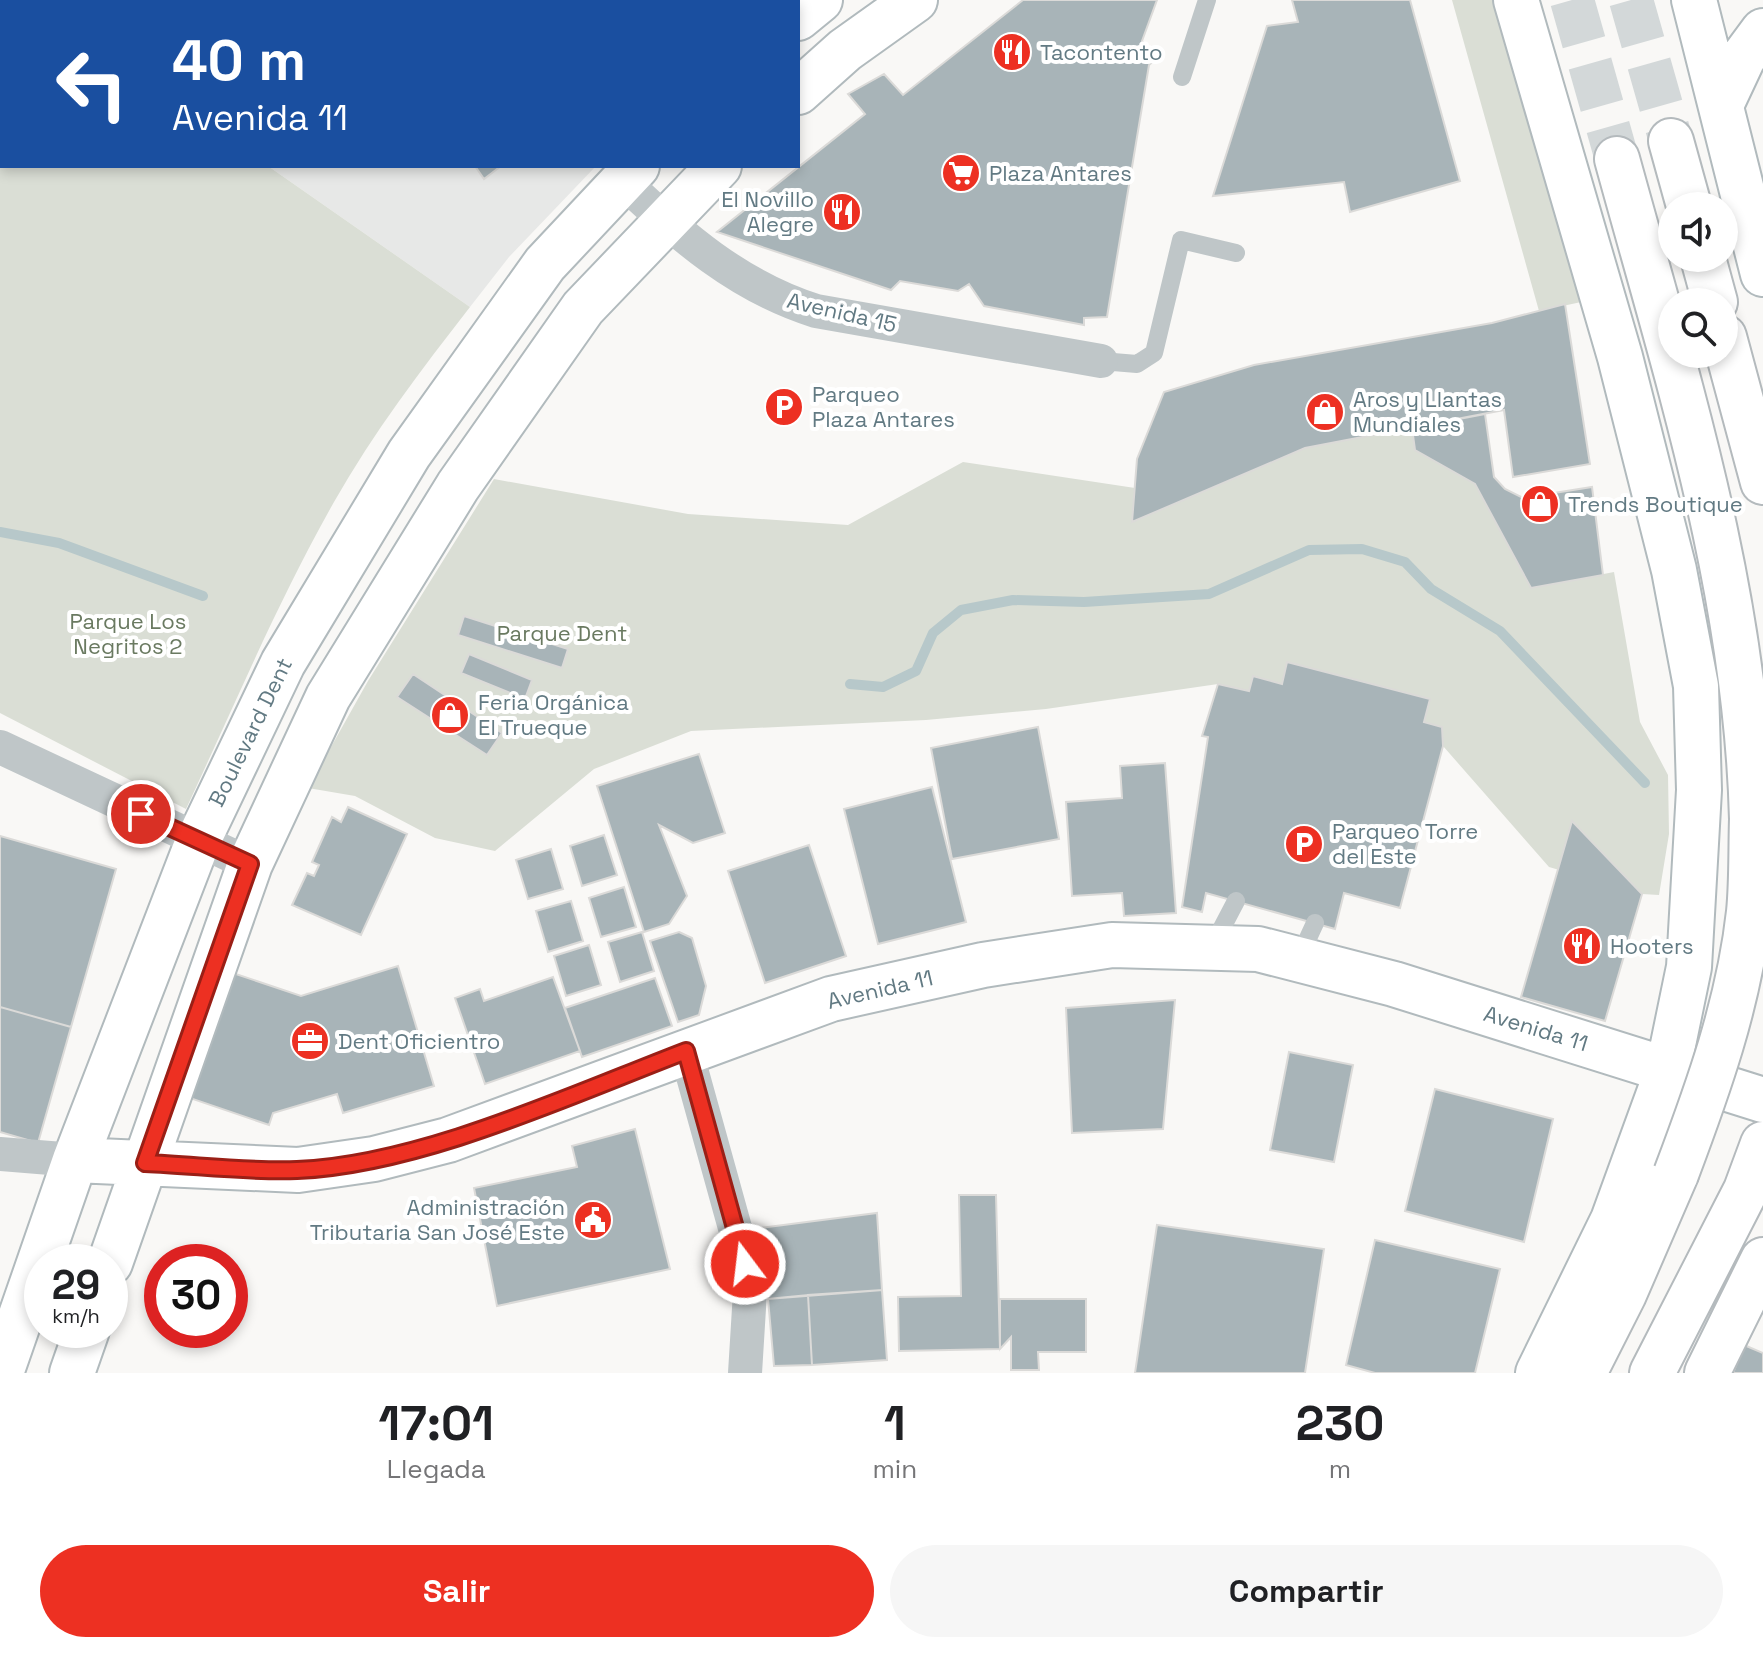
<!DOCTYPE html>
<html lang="es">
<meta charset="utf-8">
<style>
:root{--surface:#fff;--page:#f6f6f6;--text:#202124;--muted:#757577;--accent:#ed3022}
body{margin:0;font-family:"Space Grotesk",sans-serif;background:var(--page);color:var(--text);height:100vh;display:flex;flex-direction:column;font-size:30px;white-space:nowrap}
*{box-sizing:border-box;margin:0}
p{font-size:26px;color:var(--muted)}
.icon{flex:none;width:44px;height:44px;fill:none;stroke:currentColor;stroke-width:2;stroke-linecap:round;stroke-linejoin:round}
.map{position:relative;height:1373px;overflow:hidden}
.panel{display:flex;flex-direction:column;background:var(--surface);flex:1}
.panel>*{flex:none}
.banner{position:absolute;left:0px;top:0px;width:800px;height:168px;box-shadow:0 4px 12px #0003;background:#1a4fa0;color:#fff;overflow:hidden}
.buttons{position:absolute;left:1658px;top:192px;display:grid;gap:16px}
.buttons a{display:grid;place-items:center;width:80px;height:80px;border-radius:50%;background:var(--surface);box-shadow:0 4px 12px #0003;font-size:40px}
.speed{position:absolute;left:24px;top:1244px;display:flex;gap:16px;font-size:40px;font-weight:700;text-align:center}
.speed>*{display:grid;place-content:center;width:104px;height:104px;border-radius:50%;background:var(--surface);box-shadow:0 4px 12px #0003;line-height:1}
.speed small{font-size:20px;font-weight:400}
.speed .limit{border:12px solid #d22;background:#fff;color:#111}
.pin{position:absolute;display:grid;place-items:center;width:68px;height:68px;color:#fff;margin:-34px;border:4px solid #fff;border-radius:50%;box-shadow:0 2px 8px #0007}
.me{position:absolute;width:88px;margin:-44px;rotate:345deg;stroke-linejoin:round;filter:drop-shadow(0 0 6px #0008)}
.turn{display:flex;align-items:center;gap:28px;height:168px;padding:0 40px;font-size:36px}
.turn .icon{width:104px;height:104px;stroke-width:2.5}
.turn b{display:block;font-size:56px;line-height:68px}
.eta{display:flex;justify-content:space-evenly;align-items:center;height:136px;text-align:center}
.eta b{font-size:48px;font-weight:700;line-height:56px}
.action{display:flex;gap:16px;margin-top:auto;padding:16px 40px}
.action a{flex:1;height:92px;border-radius:48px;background:var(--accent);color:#fff;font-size:32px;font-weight:700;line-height:92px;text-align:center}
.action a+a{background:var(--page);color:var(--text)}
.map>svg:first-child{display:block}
</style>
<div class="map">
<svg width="1763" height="1373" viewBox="0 0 1763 1373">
<rect width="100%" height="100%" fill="#f9f8f6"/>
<path fill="#e7e8e7" d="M 31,0 L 769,0 L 766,2 Z
M 268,166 L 596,166 L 509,257 L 470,307 Z"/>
<path fill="#daded5" d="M 0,0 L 34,2 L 2,2 L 2,166 L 268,166 L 470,307 C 421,370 373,433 334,502 C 278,601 234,706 186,809 L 0,713 Z
M 1452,0 L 1498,0 L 1586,301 L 1539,311 Z
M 1412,428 L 1415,450 L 1475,484 L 1531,588 L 1614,572 L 1640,722 L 1668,775 L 1669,834 L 1659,895 L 1642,894 L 1549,867 L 1443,746 L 1442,727 L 1424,722 L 1430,699 L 1288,662 L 1282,684 L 1249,691 L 1218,684 L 1046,709 L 926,720 L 691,731 L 594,769 L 495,851 L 435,838 L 355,796 L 308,788 L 368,681 L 494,479 L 688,514 L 848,525 L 963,462 L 1135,488 L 1133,522 L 1305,448 Z"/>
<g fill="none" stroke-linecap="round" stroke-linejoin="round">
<path stroke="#b7c8ca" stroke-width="10" d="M 0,532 L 59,543 L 203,596
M 850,684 L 883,687 L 916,671 L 933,633 L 961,610 L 1013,600 L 1084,602 L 1209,594 L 1309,550 L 1362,549 L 1405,562 L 1431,589 L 1500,631 L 1645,783"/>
</g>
<path fill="#a8b4b8" stroke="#dbdad8" stroke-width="2" d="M 130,0 L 300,0 L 302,2 L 128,2 Z
M 496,0 L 602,0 L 604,2 L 494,2 Z
M 1023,0 L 1157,0 L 1142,41 L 1157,58 L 1149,65 L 1107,317 L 1084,318 L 1084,325 L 984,306 L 969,284 L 958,291 L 900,281 L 891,290 L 717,232 L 865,114 L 848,94 L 884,74 L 903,95 Z
M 1292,0 L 1410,0 L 1460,181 L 1350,212 L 1344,182 L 1213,196 L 1267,26 L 1298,22 Z
M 475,166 L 501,166 L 484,179 Z
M 1565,304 L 1590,464 L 1513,477 L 1504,410 L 1305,448 L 1132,522 L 1137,459 L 1164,392 L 1254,365 L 1492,323 Z
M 1485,414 L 1494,477 L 1505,489 L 1523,498 L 1592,487 L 1603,575 L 1531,588 L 1475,484 L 1415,450 L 1412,428 Z
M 464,616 L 568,649 L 562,668 L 458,635 Z
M 469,654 L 532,680 L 525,699 L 461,673 Z
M 1287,662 L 1430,699 L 1424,722 L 1442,727 L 1443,746 L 1400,908 L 1344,893 L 1335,929 L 1206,893 L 1202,912 L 1182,907 L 1208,737 L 1202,736 L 1218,684 L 1249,691 L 1253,676 L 1282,684 Z
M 413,674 L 502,733 L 487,755 L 397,697 Z
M 1038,727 L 1059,839 L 952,859 L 931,748 Z
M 699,754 L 725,833 L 693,843 L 659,825 L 687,896 L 669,924 L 644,932 L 597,786 Z
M 1165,763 L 1176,913 L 1124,916 L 1122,893 L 1072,896 L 1066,802 L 1122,798 L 1120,766 Z
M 932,787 L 966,922 L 878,944 L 844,809 Z
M 348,807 L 407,834 L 361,935 L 292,905 L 307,873 L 314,876 L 319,865 L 312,862 L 332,817 L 341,822 Z
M 1572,821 L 1642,894 L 1605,1021 L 1521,997 Z
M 604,835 L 617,875 L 582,886 L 570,846 Z
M 0,836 L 116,869 L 71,1027 L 0,1007 Z
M 809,845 L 846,956 L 765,983 L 728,871 Z
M 551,849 L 563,889 L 528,899 L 516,860 Z
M 624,887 L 636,927 L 601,937 L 589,898 Z
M 571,901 L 583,941 L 548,952 L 536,911 Z
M 642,932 L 654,971 L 620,982 L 608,942 Z
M 679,932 L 692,938 L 706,986 L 699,1015 L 678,1022 L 650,941 Z
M 589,945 L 601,985 L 566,996 L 554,956 Z
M 398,966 L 434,1086 L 343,1113 L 337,1094 L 273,1113 L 269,1125 L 181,1095 L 224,970 L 301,996 Z
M 553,977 L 580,1051 L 485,1084 L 455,998 L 480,989 L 484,1001 Z
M 655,978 L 672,1026 L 582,1057 L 565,1008 Z
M 1175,1000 L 1163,1129 L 1072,1133 L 1066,1008 Z
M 0,1007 L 71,1027 L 38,1143 L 0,1132 Z
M 1289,1052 L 1353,1065 L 1334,1162 L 1270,1150 Z
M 1435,1089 L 1553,1119 L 1524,1242 L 1405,1211 Z
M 635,1129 L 670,1269 L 497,1306 L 474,1188 L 577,1167 L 572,1146 Z
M 959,1195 L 996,1195 L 1000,1349 L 899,1351 L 898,1297 L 961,1296 Z
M 877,1213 L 882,1290 L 768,1299 L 760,1228 Z
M 1157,1225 L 1324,1249 L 1305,1373 L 1135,1373 Z
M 1375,1240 L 1500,1269 L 1475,1373 L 1375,1373 L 1346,1365 Z
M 882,1290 L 887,1360 L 812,1365 L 808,1295 Z
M 808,1295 L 812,1365 L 774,1366 L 768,1299 Z
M 1000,1299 L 1086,1299 L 1086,1352 L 1038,1352 L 1039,1370 L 1011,1370 L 1011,1337 L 1000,1349 Z
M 1744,1345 L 1763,1353 L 1763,1373 L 1733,1373 Z"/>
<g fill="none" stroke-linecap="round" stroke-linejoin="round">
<path stroke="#d3d8d9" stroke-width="44" stroke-dasharray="44 22" stroke-linecap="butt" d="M 1572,0 L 1617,159
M 1631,0 L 1671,141"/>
<g stroke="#b1babd" stroke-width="48">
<path id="secondary" d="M 1516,0 L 1620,357 L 1674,570 L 1696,686 L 1699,790 L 1689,967 L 1668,1069 L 1613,1220 L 1538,1373
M 1694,0 L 1763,274
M 798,18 L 820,0
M 798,92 L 845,50 L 915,0
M 1721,105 L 1743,58 L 1763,31
M 75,1160 L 298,1170 L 374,1159 L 448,1140 L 831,999 L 983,965 L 1112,945 L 1258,949 L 1394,984 L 1763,1100
M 110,1263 L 250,864 L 328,697 L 458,486 L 583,308 L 719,166
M 1,1373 L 75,1160 L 198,841 L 283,663 L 409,454 L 545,264 L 637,166
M 72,1373 L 87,1330"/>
</g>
<g stroke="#b4babd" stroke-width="48">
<path id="highway" d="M 1671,141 L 1689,206
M 1617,159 C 1677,378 1746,590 1752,819
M 1703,258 L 1715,302
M 1724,337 L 1763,482
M 1584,1373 L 1624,1294 L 1676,1174
M 1652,1373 L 1746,1190 L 1763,1144
M 1707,1373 L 1763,1260"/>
</g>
<path stroke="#bfc6c8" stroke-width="18" d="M 1182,77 L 1207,0
M 1101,361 L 1137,364 L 1154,353 L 1181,240 L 1236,253
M 1213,945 L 1236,901
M 1298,960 L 1315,923"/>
<path stroke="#bfc6c8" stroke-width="34" d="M 622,180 C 680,236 739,287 816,311 L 1101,361
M 0,747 L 250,864
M 686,1051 L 745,1264 L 750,1292 L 745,1373
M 0,1154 L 75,1160"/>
<use href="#secondary" stroke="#fff" stroke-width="44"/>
<use href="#highway" stroke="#fff" stroke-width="44"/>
<g stroke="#b4babd" stroke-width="48" stroke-linecap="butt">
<path id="highway-bridge" d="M 1676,1174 C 1708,1089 1739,1003 1749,912 C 1752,882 1751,850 1752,819"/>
</g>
<use href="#highway-bridge" stroke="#fff" stroke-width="44"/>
</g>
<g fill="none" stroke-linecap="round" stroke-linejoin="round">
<g stroke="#9a1f16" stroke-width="20">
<path id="route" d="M 141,814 L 250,864 L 145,1163 C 195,1165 247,1172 297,1170 C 420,1165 571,1095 686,1051 L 745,1264"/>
</g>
<use href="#route" stroke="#ed3022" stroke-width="14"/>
</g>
<defs>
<g id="restaurant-disc" transform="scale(2)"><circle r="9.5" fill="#ed3022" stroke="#fff"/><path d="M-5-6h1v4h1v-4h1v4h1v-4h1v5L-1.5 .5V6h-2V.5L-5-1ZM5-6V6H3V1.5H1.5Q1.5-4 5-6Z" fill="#fff"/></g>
<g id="supermarket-disc" transform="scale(2)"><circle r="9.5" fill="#ed3022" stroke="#fff"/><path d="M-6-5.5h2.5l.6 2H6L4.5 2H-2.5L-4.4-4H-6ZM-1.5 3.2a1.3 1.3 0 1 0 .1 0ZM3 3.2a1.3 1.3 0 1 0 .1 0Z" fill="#fff"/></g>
<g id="parking-disc" transform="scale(2)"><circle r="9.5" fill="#ed3022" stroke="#fff"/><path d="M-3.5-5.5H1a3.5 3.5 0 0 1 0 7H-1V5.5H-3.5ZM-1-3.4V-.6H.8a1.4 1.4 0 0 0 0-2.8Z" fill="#fff"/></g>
<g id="shop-disc" transform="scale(2)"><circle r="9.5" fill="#ed3022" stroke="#fff"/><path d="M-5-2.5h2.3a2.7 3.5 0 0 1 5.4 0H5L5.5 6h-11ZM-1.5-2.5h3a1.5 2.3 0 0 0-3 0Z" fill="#fff"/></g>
<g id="office-disc" transform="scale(2)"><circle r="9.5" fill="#ed3022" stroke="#fff"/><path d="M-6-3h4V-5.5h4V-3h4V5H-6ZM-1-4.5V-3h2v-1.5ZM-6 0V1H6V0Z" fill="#fff"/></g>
<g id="civic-disc" transform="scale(2)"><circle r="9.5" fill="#ed3022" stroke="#fff"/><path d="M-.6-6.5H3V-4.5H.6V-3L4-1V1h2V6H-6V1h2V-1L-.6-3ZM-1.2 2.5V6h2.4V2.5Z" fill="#fff"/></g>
</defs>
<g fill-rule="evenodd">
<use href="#restaurant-disc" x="1012" y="52"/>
<use href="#supermarket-disc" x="961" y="173"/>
<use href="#restaurant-disc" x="842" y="212"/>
<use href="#parking-disc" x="784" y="407"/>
<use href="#shop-disc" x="1325" y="412"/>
<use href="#shop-disc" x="1540" y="504"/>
<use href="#shop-disc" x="450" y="715"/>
<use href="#parking-disc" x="1304" y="844"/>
<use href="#restaurant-disc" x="1582" y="946"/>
<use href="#office-disc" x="310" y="1041"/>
<use href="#civic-disc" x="593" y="1220"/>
</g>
<g text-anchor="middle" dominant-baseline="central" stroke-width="8" stroke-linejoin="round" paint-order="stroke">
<g font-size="22" fill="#627a83" stroke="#fff" text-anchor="start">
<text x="1040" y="52">Tacontento</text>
<text x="989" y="173">Plaza Antares</text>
<text x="814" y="199" text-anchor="end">El Novillo<tspan x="814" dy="25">Alegre</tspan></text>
<text x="812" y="394">Parqueo<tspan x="812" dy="25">Plaza Antares</tspan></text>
<text x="1353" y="399">Aros y Llantas<tspan x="1353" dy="25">Mundiales</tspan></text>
<text x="1568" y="504">Trends Boutique</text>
<text x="478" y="702">Feria Orgánica<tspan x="478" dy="25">El Trueque</tspan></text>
<text x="1332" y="831">Parqueo Torre<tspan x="1332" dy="25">del Este</tspan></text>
<text x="1610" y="946">Hooters</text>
<text x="338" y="1041">Dent Oficientro</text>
<text x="565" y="1207" text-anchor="end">Administración<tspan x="565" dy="25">Tributaria San José Este</tspan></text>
</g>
<g font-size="22" fill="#627a83" stroke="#fff">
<text transform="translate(842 312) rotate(13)">Avenida 15</text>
<text transform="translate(250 732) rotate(-64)">Boulevard Dent</text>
<text transform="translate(880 989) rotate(-13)">Avenida 11</text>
<text transform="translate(1536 1028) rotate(17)">Avenida 11</text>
</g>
<g font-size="22" fill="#6a7a61" stroke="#fff">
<text x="128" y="621">Parque Los<tspan x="128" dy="25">Negritos 2</tspan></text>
<text x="562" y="633">Parque Dent</text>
</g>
</g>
</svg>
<div class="buttons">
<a><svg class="icon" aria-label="sound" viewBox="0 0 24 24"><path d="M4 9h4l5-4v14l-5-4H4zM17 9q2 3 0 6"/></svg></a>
<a><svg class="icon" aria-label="search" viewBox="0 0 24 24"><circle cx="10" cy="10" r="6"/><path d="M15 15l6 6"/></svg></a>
</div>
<div class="speed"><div>29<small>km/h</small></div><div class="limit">30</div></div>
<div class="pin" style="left:141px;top:814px;background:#d93025"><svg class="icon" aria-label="arrive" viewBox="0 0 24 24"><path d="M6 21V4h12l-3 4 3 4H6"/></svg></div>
<svg class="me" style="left:745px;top:1264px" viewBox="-20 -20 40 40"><circle r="17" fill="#ed3022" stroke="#fff" stroke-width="3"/><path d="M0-11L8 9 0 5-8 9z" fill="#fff"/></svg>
<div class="banner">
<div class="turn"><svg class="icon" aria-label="left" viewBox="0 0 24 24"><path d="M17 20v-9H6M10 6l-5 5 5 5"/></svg><div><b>40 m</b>Avenida 11</div></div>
</div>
</div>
<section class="panel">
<div class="eta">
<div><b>17:01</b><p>Llegada</p></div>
<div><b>1</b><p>min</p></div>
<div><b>230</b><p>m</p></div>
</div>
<div class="action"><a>Salir</a><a>Compartir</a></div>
</section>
